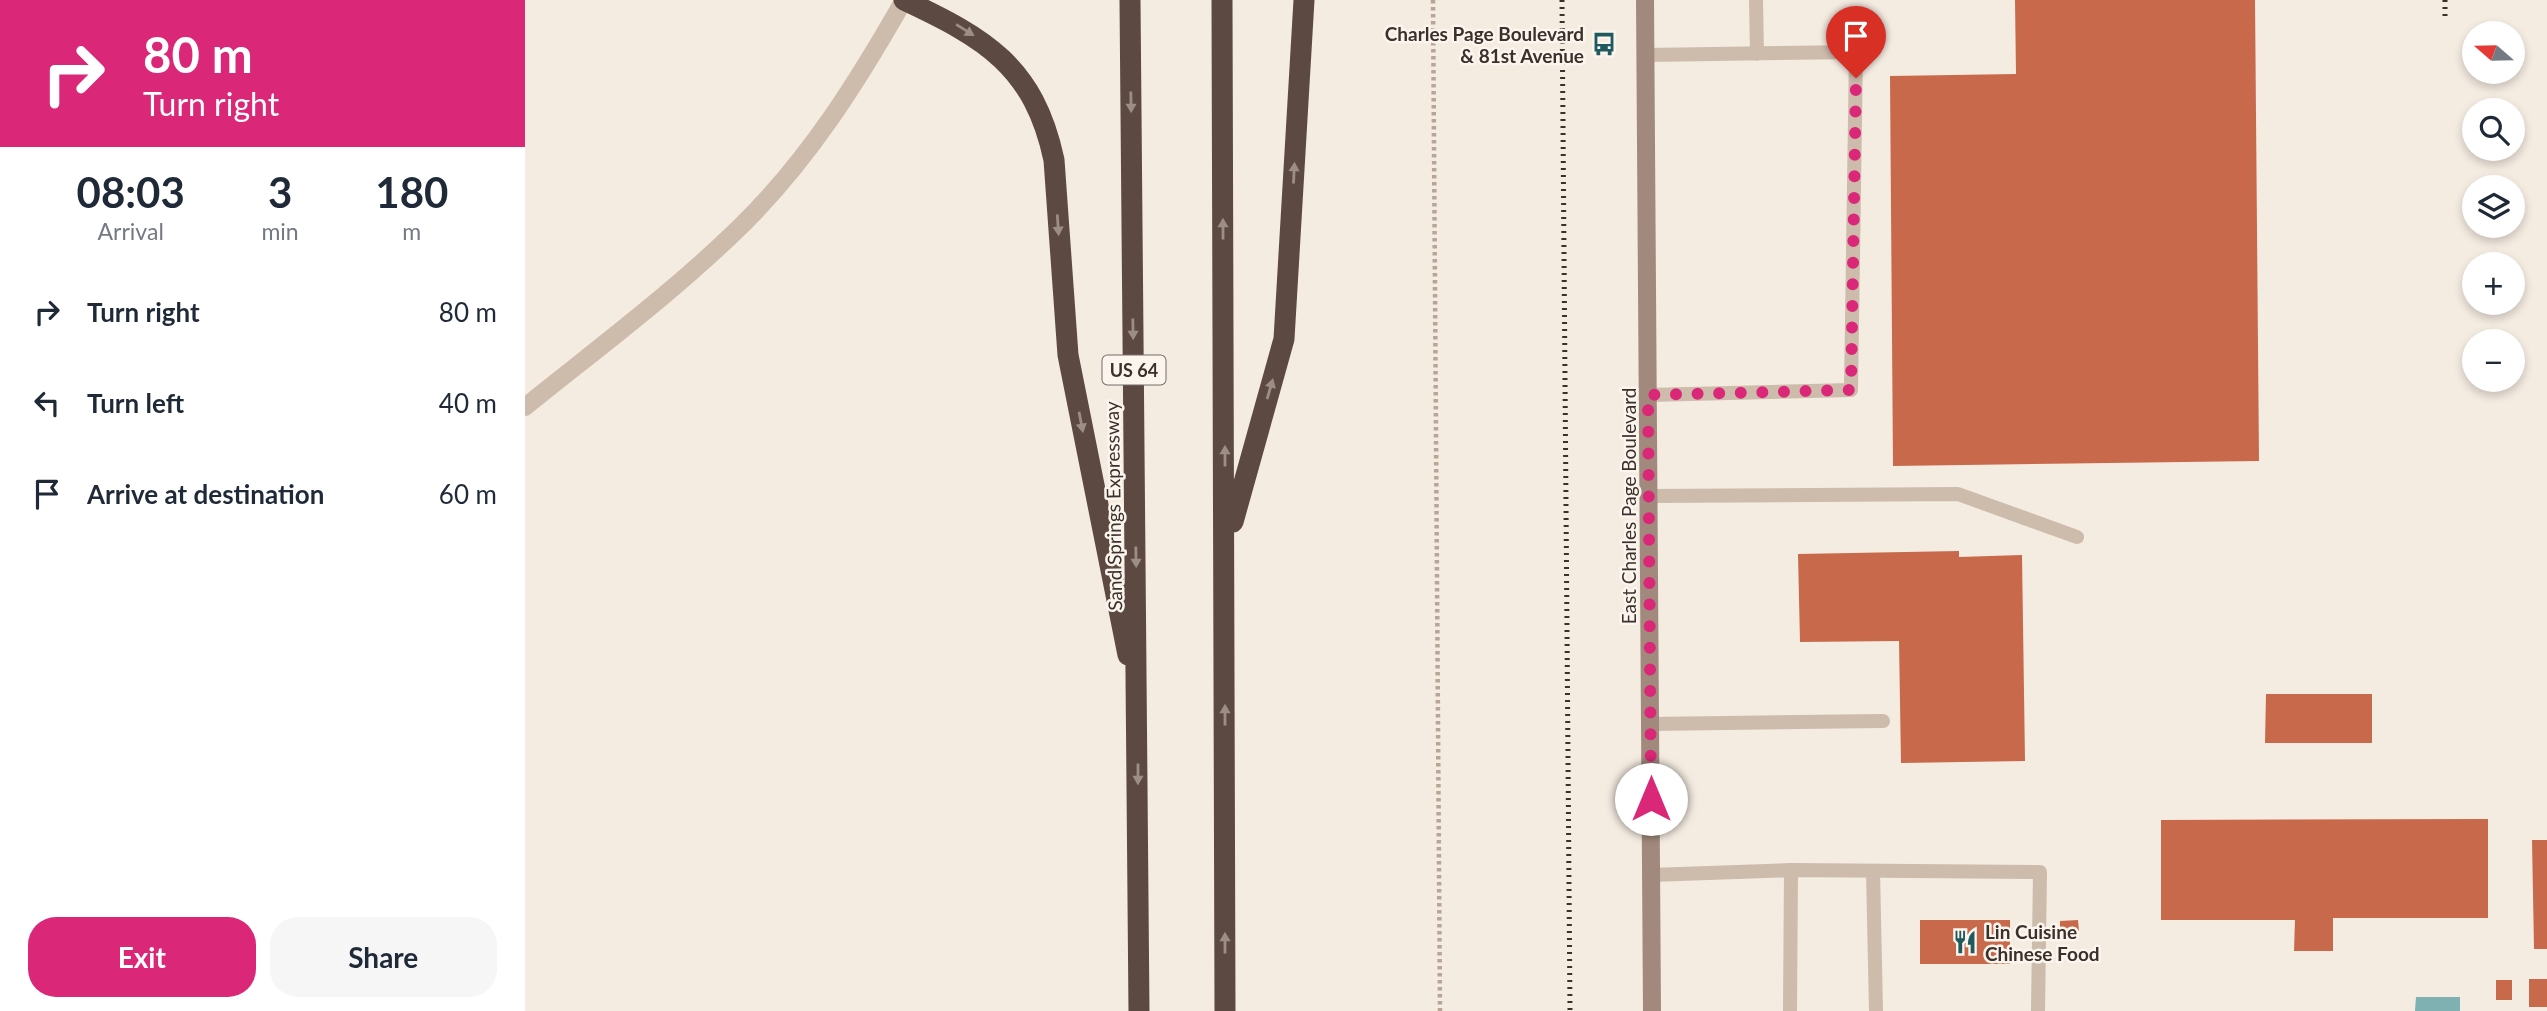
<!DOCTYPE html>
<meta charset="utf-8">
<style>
:root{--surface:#fff;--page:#f6f6f7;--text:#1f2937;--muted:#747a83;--accent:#db2777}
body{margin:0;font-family:Lato,sans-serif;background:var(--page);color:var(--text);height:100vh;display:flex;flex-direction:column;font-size:26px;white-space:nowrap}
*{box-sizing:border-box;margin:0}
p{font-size:23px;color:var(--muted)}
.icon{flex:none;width:38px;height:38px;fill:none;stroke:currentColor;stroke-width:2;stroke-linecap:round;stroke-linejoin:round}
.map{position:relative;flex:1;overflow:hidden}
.sheet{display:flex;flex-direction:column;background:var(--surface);width:525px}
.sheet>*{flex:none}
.hud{background:#db2777;color:#fff;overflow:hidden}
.needle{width:46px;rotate:290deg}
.tools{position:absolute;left:1937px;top:21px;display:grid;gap:14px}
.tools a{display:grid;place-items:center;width:63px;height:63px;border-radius:50%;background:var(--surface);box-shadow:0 4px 10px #0003;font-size:35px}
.pin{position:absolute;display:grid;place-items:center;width:60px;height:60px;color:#fff;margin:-72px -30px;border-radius:50% 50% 50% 0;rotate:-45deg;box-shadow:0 0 7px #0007}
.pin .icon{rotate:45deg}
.me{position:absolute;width:77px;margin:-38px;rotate:0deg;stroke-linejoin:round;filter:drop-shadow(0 0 5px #0008)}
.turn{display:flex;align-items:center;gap:24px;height:147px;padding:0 28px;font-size:32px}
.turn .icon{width:91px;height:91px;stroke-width:2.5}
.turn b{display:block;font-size:49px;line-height:60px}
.eta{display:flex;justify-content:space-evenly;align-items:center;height:119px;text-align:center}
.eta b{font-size:42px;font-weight:700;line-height:49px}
.action{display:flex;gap:14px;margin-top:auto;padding:14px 28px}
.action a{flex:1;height:80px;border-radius:28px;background:var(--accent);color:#fff;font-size:28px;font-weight:700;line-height:80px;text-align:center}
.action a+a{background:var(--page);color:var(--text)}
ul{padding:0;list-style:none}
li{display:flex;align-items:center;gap:21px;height:91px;padding:0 28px}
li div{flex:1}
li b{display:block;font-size:26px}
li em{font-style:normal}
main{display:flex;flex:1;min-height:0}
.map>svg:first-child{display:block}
</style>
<main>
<section class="sheet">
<div class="hud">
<div class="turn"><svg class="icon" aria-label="right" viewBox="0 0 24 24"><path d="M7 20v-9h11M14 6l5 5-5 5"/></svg><div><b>80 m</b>Turn right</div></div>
</div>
<div class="eta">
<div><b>08:03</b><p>Arrival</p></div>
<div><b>3</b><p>min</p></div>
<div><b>180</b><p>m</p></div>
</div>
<ul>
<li><svg class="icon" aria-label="right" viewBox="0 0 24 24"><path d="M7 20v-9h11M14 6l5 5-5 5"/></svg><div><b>Turn right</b></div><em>80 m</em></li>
<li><svg class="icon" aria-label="left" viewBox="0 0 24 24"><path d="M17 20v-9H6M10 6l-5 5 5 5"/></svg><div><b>Turn left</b></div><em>40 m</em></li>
<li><svg class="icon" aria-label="arrive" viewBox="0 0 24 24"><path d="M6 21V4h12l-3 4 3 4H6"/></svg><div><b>Arrive at destination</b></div><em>60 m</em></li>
</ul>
<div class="action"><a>Exit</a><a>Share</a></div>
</section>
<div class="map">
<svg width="2022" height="1011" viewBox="0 0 2022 1011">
<rect width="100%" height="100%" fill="#f4ebe1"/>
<path fill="#7fb0b2" d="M 1891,997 L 1935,997 L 1935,1011 L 1890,1011 Z"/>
<path fill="#c8694b" d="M 1490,0 L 1730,0 L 1734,461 L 1368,466 L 1365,76 L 1491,74 Z
M 1434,551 L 1434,557 L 1497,555 L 1500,761 L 1376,763 L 1374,641 L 1275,642 L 1273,554 Z
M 1741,694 L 1847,694 L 1847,743 L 1740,743 Z
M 1963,819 L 1963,918 L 1808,918 L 1808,951 L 1769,951 L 1770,920 L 1636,920 L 1636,820 Z
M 2007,840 L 2022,840 L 2022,949 L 2009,949 Z
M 1395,920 L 1485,920 L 1485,964 L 1395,964 Z
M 1553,920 L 1554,931 L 1535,933 L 1535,921 Z
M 2004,979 L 2022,979 L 2022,1007 L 2004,1007 Z
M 1971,980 L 1987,980 L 1987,1000 L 1971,1000 Z"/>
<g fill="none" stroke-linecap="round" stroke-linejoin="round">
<path stroke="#b9a596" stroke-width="4.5" stroke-dasharray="3.5 3.5" stroke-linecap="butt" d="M 908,0 L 915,1011"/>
<path stroke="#cdbbac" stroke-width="14" d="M 1231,0 L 1232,54
M 1121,55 L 1331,52 L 1326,390 L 1123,395
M 1123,496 L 1433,494 L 1552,537
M 1125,724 L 1358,721
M 1348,871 L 1351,1011
M 1126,875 L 1266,870
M 1265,1011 L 1266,870 L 1515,872 L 1513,1011"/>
<path stroke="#cdbbac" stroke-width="18" d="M 0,407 C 73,348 150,291 217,225 C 284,159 333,81 379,0"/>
<path stroke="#a18a7d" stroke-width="18" d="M 1120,0 L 1127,1011"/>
<path stroke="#5c4a42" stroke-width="21" d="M 379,0 C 460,38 509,66 529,160 L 543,355 L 603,655
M 605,0 L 614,1011
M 697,0 L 700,1011
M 708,522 L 759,339 L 779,0"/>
<path stroke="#3b302b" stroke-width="5" stroke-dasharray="2 5" stroke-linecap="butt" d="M 1037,0 L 1045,1011
M 1920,0 L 1920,21"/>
</g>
<defs><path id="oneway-solid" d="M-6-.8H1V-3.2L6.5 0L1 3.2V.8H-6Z" transform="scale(1.75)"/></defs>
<g fill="#9c8e87">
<use href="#oneway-solid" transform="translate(440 30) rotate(32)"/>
<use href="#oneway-solid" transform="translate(606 102) rotate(89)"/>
<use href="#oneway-solid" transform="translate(769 173) rotate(-87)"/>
<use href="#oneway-solid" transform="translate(533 225) rotate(86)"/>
<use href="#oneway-solid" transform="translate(698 229) rotate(-90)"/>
<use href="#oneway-solid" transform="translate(608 329) rotate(89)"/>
<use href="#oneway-solid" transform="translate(745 389) rotate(-74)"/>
<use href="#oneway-solid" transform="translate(556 422) rotate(79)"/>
<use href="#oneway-solid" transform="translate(700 456) rotate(-90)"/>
<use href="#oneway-solid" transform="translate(611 557) rotate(89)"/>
<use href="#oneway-solid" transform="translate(700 715) rotate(-90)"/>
<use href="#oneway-solid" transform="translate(613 774) rotate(90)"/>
<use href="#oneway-solid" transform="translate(700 943) rotate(-90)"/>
</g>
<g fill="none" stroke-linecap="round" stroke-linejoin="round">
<path stroke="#db2777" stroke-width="12" stroke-dasharray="0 21.6" d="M 1126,799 L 1123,395 L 1326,390 L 1331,78"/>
</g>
<defs>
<g id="bus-bare" transform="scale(1.89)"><path d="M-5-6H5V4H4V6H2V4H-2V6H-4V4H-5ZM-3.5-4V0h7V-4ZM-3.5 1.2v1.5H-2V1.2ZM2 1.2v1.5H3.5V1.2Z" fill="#1f5a5e" stroke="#fbf5ee" stroke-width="2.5" paint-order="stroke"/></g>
<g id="restaurant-bare" transform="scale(1.89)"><path d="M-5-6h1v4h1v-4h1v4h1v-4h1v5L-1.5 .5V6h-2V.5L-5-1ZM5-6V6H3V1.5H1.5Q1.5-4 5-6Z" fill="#1f5a5e" stroke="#fbf5ee" stroke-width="2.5" paint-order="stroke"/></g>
</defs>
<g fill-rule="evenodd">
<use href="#bus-bare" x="1079" y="44"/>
<use href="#restaurant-bare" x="1440" y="942"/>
</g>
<g text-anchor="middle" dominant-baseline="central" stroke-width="5" stroke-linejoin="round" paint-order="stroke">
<rect fill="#fbf5ee" stroke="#756b66" stroke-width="2" x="577.5" y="355.5" width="63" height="29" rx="5"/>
<g font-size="18" font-weight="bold" fill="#3b302b">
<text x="609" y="370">US 64</text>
</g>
<g font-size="19" font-weight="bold" fill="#3b302b" stroke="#fbf5ee" text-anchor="end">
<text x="1059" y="33">Charles Page Boulevard<tspan x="1059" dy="22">&amp; 81st Avenue</tspan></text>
<text x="1460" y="931" text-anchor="start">Lin Cuisine<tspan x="1460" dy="22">Chinese Food</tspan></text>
</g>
<g font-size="19" fill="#3b302b" stroke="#fbf5ee">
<text transform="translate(588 506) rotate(-91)">Sand Springs Expressway</text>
<text transform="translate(1103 506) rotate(-90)">East Charles Page Boulevard</text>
</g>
</g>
</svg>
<div class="tools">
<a><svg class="needle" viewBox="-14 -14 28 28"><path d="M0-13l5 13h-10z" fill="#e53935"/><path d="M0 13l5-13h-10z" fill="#747a83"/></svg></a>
<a><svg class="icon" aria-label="search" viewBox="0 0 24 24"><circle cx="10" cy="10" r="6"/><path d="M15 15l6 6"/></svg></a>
<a><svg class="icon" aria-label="layers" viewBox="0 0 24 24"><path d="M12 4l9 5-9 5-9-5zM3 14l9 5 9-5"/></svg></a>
<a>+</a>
<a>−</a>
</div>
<div class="pin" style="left:1331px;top:78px;background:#d93025"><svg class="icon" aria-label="arrive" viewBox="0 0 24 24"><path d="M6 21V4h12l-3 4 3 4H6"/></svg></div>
<svg class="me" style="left:1126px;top:799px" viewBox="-20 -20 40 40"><circle r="19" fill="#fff"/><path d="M0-13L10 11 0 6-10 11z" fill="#db2777"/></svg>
</div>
</main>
